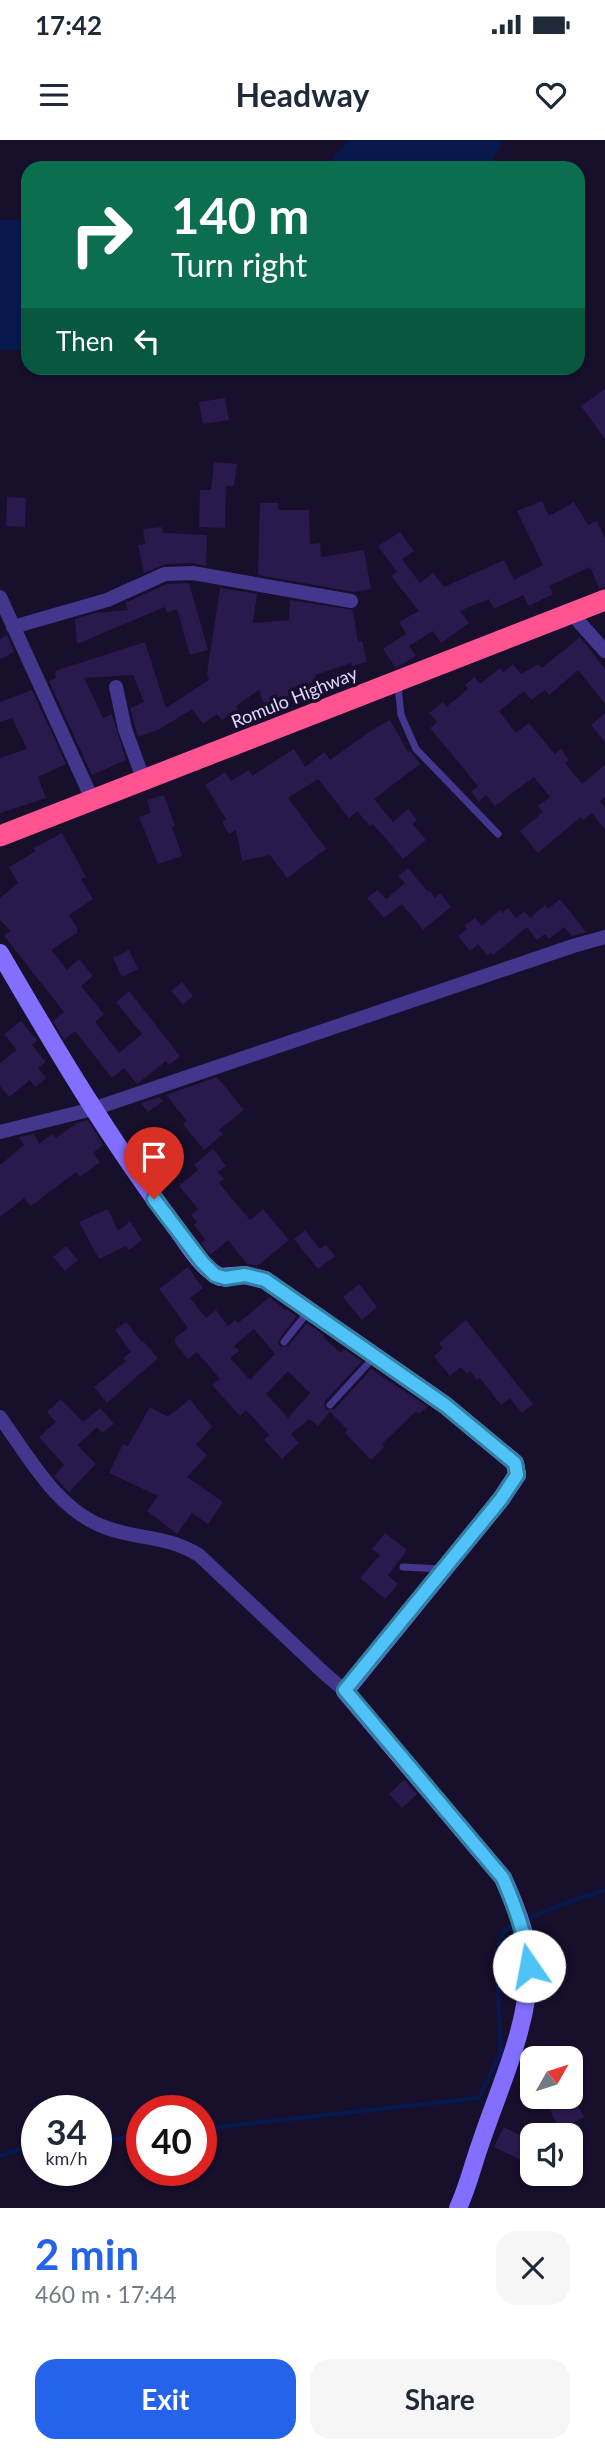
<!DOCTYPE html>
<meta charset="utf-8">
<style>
:root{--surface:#fff;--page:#f6f6f7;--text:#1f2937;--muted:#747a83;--accent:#2563eb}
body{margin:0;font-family:Lato,sans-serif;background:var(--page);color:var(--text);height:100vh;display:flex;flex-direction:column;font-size:26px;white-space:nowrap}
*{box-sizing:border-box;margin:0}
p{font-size:23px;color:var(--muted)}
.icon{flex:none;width:38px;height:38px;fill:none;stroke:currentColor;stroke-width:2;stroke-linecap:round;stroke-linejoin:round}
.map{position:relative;height:2068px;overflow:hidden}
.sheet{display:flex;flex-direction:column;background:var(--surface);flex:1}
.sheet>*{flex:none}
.hud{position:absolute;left:21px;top:21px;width:564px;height:214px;border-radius:21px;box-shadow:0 2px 5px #0004;background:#0b6e4f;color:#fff;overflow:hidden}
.needle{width:46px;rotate:51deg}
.buttons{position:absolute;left:520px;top:1906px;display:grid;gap:14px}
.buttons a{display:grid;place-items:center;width:63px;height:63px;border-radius:14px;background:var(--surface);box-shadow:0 2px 5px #0004;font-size:35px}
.speed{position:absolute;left:21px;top:1955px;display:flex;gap:14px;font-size:35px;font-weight:700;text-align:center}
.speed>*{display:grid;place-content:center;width:91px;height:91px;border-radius:50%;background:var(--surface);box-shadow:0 2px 5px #0004;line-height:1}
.speed small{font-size:18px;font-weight:400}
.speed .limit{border:10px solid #d22;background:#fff;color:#111}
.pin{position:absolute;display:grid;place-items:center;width:60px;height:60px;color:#fff;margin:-72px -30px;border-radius:50% 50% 50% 0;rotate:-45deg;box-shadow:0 0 7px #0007}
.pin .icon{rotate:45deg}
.me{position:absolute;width:77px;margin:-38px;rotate:348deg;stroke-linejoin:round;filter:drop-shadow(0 0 5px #0008)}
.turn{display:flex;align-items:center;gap:24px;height:147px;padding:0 35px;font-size:32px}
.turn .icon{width:91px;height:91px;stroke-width:2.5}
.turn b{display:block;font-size:49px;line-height:60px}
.then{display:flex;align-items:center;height:66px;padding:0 35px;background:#0003;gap:14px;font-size:26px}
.round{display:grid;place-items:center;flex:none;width:74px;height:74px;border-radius:21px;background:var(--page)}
.overview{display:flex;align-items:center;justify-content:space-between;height:119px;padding:0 35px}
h1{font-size:42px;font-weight:700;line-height:52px;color:var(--accent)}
.button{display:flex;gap:14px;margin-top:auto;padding:14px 35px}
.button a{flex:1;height:80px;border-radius:21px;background:var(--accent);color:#fff;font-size:28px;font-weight:700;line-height:80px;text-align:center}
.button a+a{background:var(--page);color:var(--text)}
.status{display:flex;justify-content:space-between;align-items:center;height:49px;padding:0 35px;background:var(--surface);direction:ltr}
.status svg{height:19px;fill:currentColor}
header{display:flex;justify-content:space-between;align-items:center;height:91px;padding:0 35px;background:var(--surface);font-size:32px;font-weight:700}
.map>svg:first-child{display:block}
</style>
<div class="status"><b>17:42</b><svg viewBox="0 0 49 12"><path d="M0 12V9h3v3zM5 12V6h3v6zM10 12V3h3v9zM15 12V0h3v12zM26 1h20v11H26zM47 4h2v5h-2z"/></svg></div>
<header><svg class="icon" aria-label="menu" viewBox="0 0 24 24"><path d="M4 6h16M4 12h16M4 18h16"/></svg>Headway<svg class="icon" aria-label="heart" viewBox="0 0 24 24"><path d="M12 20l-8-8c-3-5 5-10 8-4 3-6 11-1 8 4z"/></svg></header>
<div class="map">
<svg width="605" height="2068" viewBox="0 0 605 2068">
<rect width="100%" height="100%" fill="#170f2b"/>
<path fill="#07184c" d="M 347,0 L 504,0 L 488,28 L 325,28 Z
M 28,79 L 28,210 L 0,210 L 0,80 Z"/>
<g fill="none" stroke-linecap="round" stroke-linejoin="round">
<path stroke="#07184c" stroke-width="4.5" d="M 524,1780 L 565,1763 L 605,1750
M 201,1989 L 479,1958 L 501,1913 L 496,1812 L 504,1791 L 517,1784
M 96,2001 L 142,1996
M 0,2016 L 16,2010 L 37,2008"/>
</g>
<path fill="#2a194d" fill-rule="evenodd" d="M 605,249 L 605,299 L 581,266 Z
M 225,258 L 229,280 L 203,284 L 199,262 Z
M 214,322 L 237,324 L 234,346 L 226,346 L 225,388 L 199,387 L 200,350 L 211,350 Z
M 7,357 L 26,358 L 25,387 L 6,386 Z
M 542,361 L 549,376 L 574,362 L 588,385 L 597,381 L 605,399 L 605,447 L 599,448 L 590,427 L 549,446 L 553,454 L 529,466 L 523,455 L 494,469 L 489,459 L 460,471 L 469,483 L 441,503 L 433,491 L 409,506 L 416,516 L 396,528 L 383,509 L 406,494 L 399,482 L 419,471 L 391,436 L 397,432 L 378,406 L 400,392 L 414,411 L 402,419 L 420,443 L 433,433 L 444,447 L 504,420 L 514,440 L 543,425 L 517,371 Z
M 260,363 L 278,363 L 278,370 L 309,370 L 310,404 L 320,403 L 321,417 L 364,410 L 371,449 L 354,452 L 258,435 Z
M 162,387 L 163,393 L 207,395 L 206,426 L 193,423 L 165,424 L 144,433 L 138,405 L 145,404 L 143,389 Z
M 189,443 L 208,510 L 190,515 L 177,469 L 167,473 L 165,467 L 77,504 L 75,479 L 95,473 L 128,470 L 125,463 L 167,444 Z
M 220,448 L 257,454 L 253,483 L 289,480 L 290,460 L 353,470 L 358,502 L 362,501 L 367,522 L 352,526 L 351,523 L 315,535 L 317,541 L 288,550 L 290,556 L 264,565 L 259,550 L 236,566 L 238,570 L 222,580 L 217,574 L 203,584 L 192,569 L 160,589 L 138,597 L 130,568 L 144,562 L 133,535 L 84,538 L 103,578 L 112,574 L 126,620 L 92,635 L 49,541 L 56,538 L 55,531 L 145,502 L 166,568 L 209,540 L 207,534 Z
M 7,495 L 14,512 L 0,519 L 0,499 Z
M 580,497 L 605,529 L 605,564 L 578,530 L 549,555 L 545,550 L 531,560 L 524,551 L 499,571 L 516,593 L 529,583 L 555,614 L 561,609 L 569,620 L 565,623 L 582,644 L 605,625 L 605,657 L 600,661 L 605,668 L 605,689 L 592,673 L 583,680 L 581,677 L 538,713 L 520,691 L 543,672 L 538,666 L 550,657 L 534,637 L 495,666 L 486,655 L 479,662 L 471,652 L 478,646 L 430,588 L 437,582 L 429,573 L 443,562 L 446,567 L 468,549 L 465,545 L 474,537 L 480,544 L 500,528 L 503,533 L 513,524 L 521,534 L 538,524 L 542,528 Z
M 32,550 L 66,624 L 38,637 L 46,658 L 0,673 L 0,618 L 27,609 L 12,578 L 0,582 L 0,562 Z
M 605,573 L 605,602 L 591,585 Z
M 390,580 L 408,612 L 410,611 L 420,624 L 374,659 L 393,682 L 408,669 L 417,680 L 412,684 L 426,700 L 403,719 L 373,684 L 370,686 L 357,671 L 349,678 L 318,639 L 288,658 L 326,709 L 287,738 L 270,715 L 242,721 L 236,690 L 229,694 L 222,682 L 226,679 L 205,645 L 225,632 L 231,641 L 249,630 L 252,636 L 294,609 L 305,627 L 324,612 L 330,620 L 372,590 Z
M 164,655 L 175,686 L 172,687 L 182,716 L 158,724 L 139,677 L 151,673 L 147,660 Z
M 62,693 L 86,737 L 81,739 L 93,759 L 69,775 L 77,788 L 77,793 L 51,810 L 67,830 L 79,819 L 93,836 L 81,846 L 104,874 L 95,882 L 119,913 L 142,894 L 116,862 L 129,851 L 180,916 L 169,925 L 166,921 L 137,944 L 124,928 L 112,938 L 75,891 L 64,900 L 53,881 L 64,872 L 4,796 L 10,791 L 0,780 L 0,758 L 18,743 L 9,727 L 36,711 L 34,708 Z
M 408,728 L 428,752 L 430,751 L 435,758 L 440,753 L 451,767 L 423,790 L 402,764 L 384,778 L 367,758 L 377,750 L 386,759 L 405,743 L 398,736 Z
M 560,759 L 586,792 L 572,796 L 564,787 L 549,799 L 545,794 L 537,800 L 527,787 L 493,815 L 491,813 L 487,815 L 478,804 L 470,811 L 458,796 L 467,789 L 464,786 L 475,778 L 482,786 L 500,770 L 502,773 L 508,768 L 516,778 L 525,771 L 530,778 L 545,765 L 548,769 Z
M 129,810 L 138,829 L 122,837 L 113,818 Z
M 182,842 L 193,856 L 183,865 L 171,851 Z
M 21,881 L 37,900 L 32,905 L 46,922 L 38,928 L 46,938 L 35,947 L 30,940 L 9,957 L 0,946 L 0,923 L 17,910 L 4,894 Z
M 217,937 L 244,970 L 219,990 L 223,994 L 204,1010 L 183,984 L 187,981 L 166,955 Z
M 159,957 L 163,961 L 148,972 L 141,963 Z
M 88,980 L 103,1005 L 93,1013 L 100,1022 L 80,1037 L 76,1032 L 31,1066 L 24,1058 L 0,1077 L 0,1025 L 24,1005 L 19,997 L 34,994 L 39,1004 L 52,994 L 56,998 L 77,983 Z
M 213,1009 L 226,1026 L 218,1032 L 224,1039 L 219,1043 L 250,1080 L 263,1069 L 289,1100 L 257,1126 L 247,1124 L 228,1100 L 210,1115 L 201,1103 L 206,1100 L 194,1085 L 197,1082 L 191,1075 L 198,1069 L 179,1046 L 198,1030 L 194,1025 Z
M 108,1069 L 118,1091 L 130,1081 L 142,1100 L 129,1110 L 126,1106 L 99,1119 L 79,1082 Z
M 305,1090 L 320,1109 L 326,1105 L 335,1116 L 318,1129 L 294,1099 Z
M 66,1106 L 78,1120 L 65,1131 L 53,1117 Z
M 188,1127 L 203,1148 L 190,1158 L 206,1178 L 216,1170 L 228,1186 L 235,1180 L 238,1183 L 270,1157 L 285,1170 L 286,1169 L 297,1176 L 279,1199 L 278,1204 L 281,1207 L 288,1206 L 307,1183 L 324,1195 L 323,1197 L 341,1213 L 344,1209 L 362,1221 L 325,1261 L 324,1266 L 326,1270 L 335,1269 L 371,1229 L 428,1267 L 418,1274 L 416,1271 L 382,1304 L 384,1307 L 371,1320 L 345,1293 L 348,1290 L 330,1272 L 318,1286 L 309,1279 L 291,1294 L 299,1303 L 282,1319 L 264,1300 L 269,1295 L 246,1270 L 240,1276 L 212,1245 L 220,1239 L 197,1212 L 188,1219 L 175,1203 L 175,1198 L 188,1188 L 159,1149 ZM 254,1189 L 275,1214 L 250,1240 L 230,1218 L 239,1211 L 234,1206 ZM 288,1231 L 310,1253 L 288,1278 L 266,1254 Z
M 359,1144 L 377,1167 L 362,1180 L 343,1157 Z
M 466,1180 L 533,1264 L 522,1273 L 510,1258 L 501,1265 L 480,1238 L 477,1240 L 470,1231 L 467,1234 L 461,1227 L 450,1236 L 434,1216 L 443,1208 L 439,1203 Z
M 126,1182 L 142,1202 L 143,1201 L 158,1218 L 107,1263 L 94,1247 L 126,1221 L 123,1218 L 131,1212 L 115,1190 Z
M 61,1259 L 83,1282 L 100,1268 L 114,1284 L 102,1293 L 97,1287 L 77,1305 L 96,1324 L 69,1352 L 54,1336 L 64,1325 L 39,1297 L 56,1282 L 47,1272 Z
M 190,1259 L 212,1287 L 196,1305 L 207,1315 L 187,1337 L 223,1362 L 208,1384 L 192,1373 L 177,1394 L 147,1371 L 158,1356 L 109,1333 L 123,1304 L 128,1306 L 150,1267 L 168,1277 Z
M 385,1393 L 407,1410 L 388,1435 L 398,1444 L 385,1459 L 360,1438 L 380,1415 L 372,1409 Z
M 404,1640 L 417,1654 L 402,1668 L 389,1654 Z
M 550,1956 L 573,1956 L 584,1977 L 560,1990 L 549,1968 L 556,1964 Z
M 504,1987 L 531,2001 L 521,2020 L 494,2007 Z"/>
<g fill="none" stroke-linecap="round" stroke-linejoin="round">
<path stroke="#43368d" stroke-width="7" d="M 398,546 L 401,575 L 416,609 L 498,694
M 284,1202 L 308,1172
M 330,1265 L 374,1217
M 403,1427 L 442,1429"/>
<path stroke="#43368d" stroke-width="14" d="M 0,457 L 93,661
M 572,474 L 605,511
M 13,487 L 107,460 L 165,434 L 193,433 L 351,461
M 116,547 L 125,589 L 144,641
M 0,992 L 93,969 L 573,806 L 605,797
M 0,1277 C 29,1317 57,1371 107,1388 C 142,1400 165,1395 199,1415 L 324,1533 L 345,1551"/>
<path stroke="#836fff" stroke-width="18" d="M 0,813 C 54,906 109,999 174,1085 C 187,1102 200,1127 220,1137 L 245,1135 L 265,1140 L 445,1265 L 515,1323 L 517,1335 L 501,1359 L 345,1551 L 503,1738 C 514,1762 529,1798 529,1825 C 529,1886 500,1945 481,2002 C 473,2024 468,2047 458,2068"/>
<path stroke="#ff5392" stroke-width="21" d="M 0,696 L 605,460"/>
</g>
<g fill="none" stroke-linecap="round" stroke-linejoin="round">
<g stroke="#337fa1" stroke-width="18">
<path id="route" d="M 154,1059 L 202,1122 L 215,1135 L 225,1138 L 245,1135 L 265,1140 L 445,1265 L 515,1323 L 517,1335 L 501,1359 L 345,1550 L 503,1738 C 515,1766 526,1795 529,1826"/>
</g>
<use href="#route" stroke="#4fc3f7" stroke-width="12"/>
</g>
<g text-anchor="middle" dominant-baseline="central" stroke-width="7" stroke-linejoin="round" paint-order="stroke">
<g font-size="18" fill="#e1d8ff" stroke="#170f2b">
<text transform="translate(294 557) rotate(-22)">Romulo Highway</text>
</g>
</g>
</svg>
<div class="buttons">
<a><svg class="needle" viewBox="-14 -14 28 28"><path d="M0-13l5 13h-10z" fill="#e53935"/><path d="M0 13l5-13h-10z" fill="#747a83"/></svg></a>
<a><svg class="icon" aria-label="sound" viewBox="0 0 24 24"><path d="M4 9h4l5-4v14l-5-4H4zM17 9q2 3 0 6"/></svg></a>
</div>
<div class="speed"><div>34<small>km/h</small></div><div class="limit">40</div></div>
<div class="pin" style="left:154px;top:1059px;background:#d93025"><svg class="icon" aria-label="arrive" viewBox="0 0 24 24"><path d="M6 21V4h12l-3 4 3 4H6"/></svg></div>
<svg class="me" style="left:529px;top:1826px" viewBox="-20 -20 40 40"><circle r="19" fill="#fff"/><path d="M0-13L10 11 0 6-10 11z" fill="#4fc3f7"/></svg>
<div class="hud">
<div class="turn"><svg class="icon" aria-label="right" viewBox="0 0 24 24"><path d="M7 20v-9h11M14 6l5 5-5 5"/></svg><div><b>140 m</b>Turn right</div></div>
<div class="then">Then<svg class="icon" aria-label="left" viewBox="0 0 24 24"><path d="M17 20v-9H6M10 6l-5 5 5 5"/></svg></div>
</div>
</div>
<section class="sheet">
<div class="overview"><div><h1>2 min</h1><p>460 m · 17:44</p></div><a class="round"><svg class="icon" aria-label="close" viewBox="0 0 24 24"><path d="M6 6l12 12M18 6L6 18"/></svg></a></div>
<div class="button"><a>Exit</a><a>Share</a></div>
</section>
